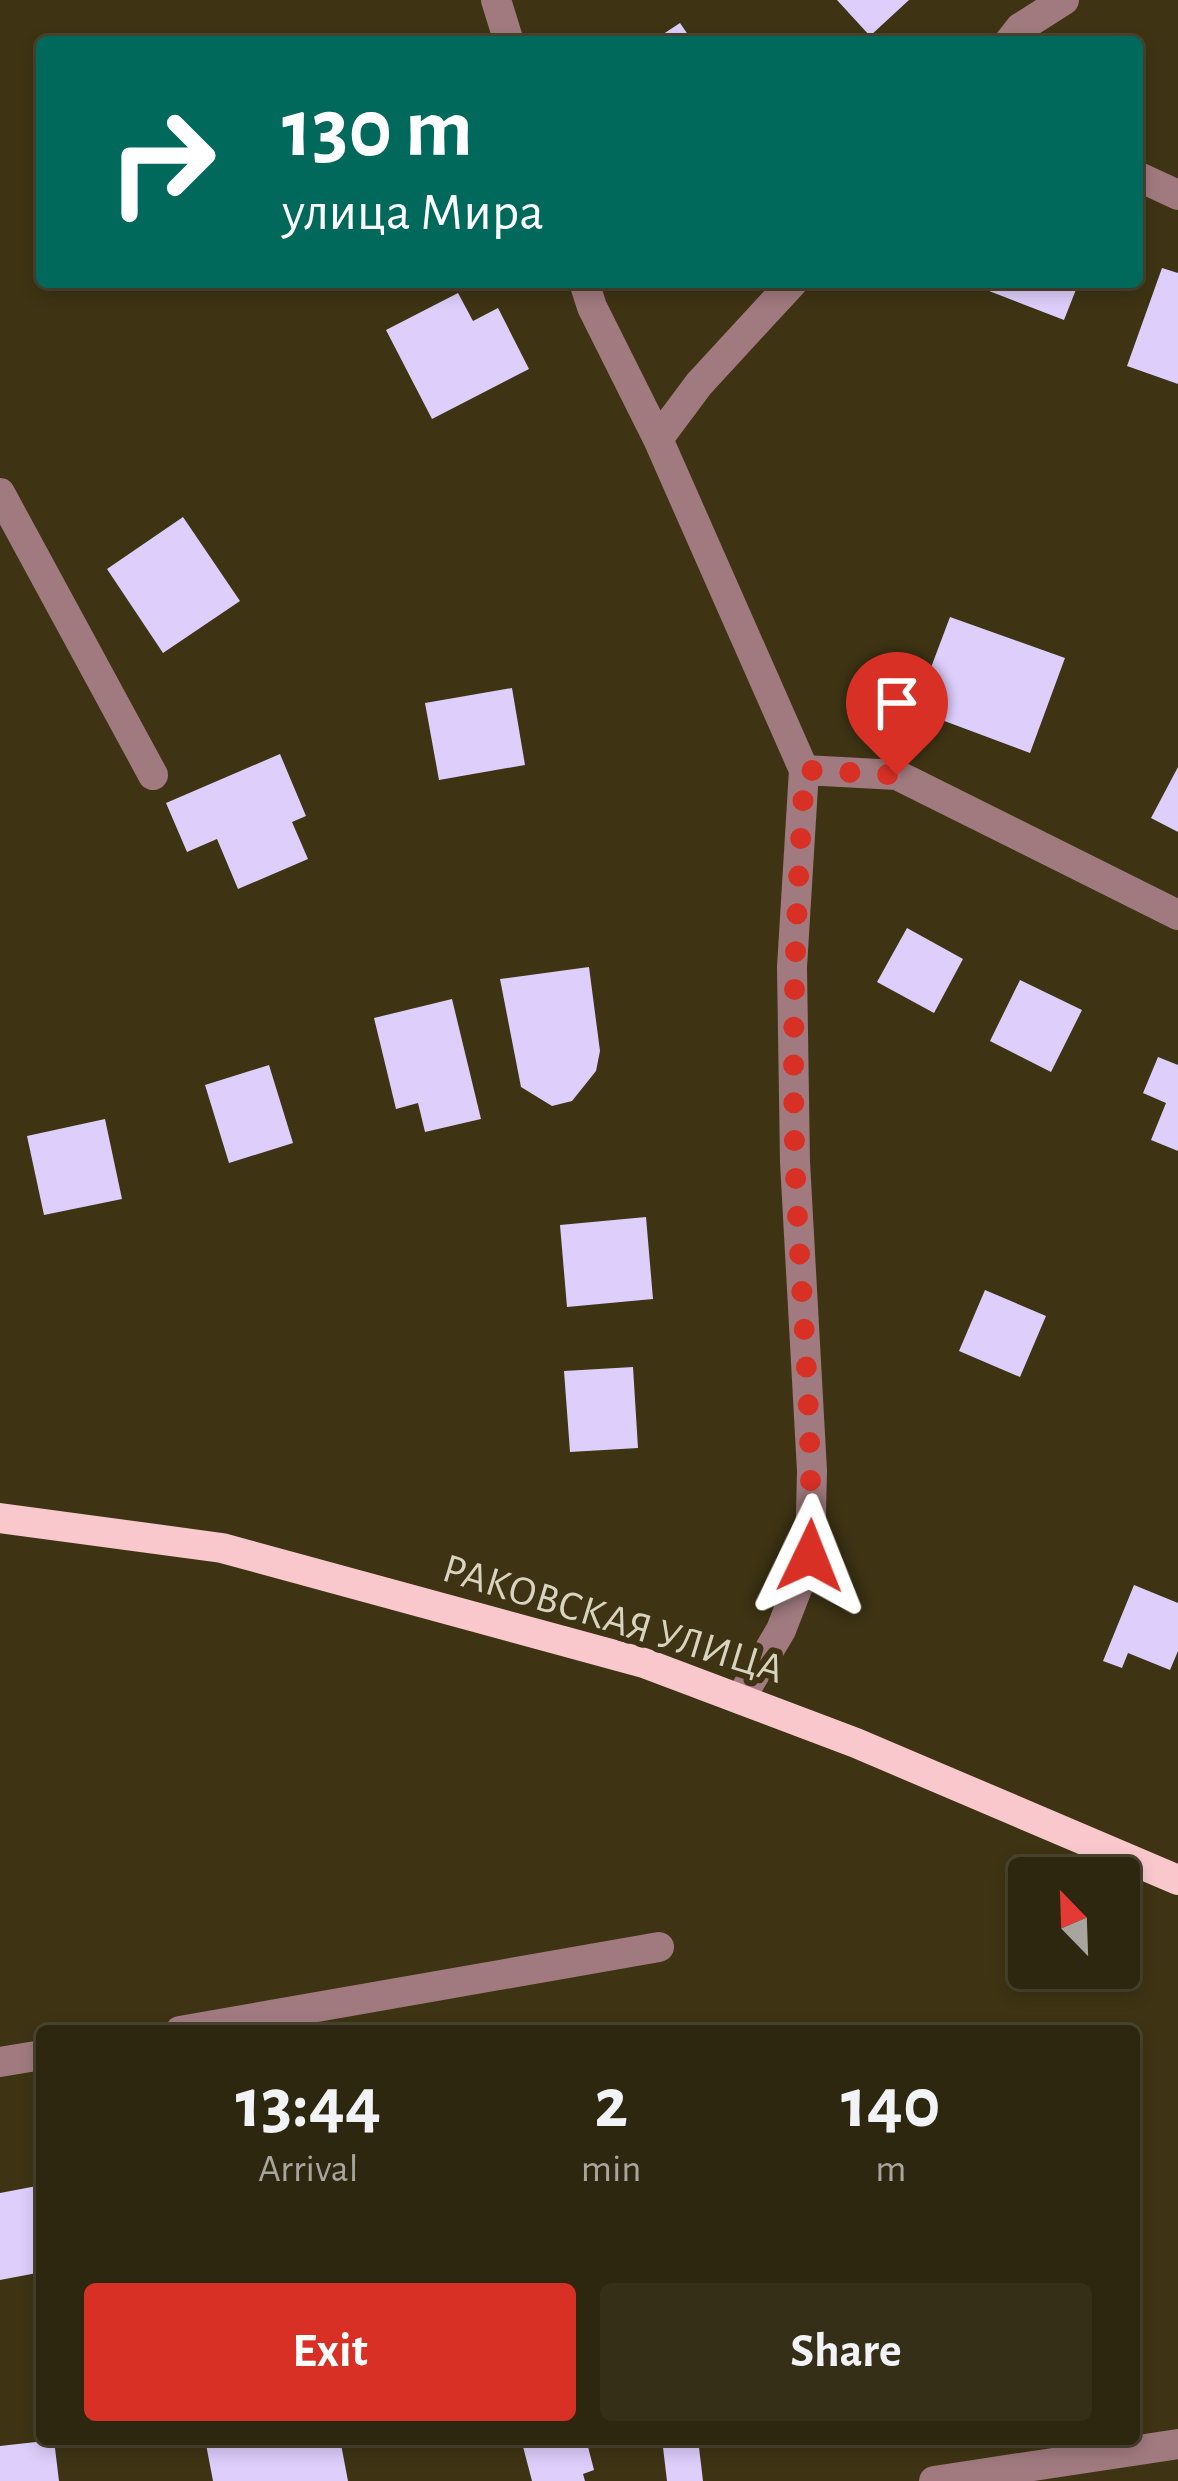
<!DOCTYPE html>
<meta charset="utf-8">
<style>
:root{--surface:#2e270f;--page:#362f18;--text:#f1f3f6;--muted:#a7a59e;--line:#49442f;--accent:#d93025}
body{margin:0;font-family:"Alegreya Sans",sans-serif;background:var(--page);color:var(--text);height:100vh;display:flex;flex-direction:column;font-size:45px;white-space:nowrap}
*{box-sizing:border-box;margin:0}
p{font-size:39px;color:var(--muted)}
.icon{flex:none;width:66px;height:66px;fill:none;stroke:currentColor;stroke-width:2;stroke-linecap:round;stroke-linejoin:round}
.map{position:relative;flex:1;overflow:hidden}
.sheet{position:absolute;left:36px;top:2025px;width:1104px;height:420px;display:flex;flex-direction:column;background:var(--surface);border-radius:12px;box-shadow:0 6px 18px #0003,0 0 0 3px var(--line)}
.sheet>*{flex:none}
.guide{position:absolute;left:36px;top:36px;width:1107px;height:252px;border-radius:12px;box-shadow:0 6px 18px #0003,0 0 0 3px var(--line);background:#00695c;color:#fff;overflow:hidden}
.needle{width:78px;rotate:337deg}
.controls{position:absolute;left:1008px;top:1857px;display:grid;gap:24px}
.controls a{display:grid;place-items:center;width:132px;height:132px;border-radius:12px;background:var(--surface);box-shadow:0 6px 18px #0003,0 0 0 3px var(--line);font-size:60px}
.pin{position:absolute;display:grid;place-items:center;width:102px;height:102px;color:#fff;margin:-123px -51px;border-radius:50% 50% 50% 0;rotate:-45deg;box-shadow:0 0 12px #0007}
.pin .icon{rotate:45deg}
.me{position:absolute;width:132px;margin:-66px;rotate:2deg;stroke-linejoin:round;filter:drop-shadow(0 0 9px #0008)}
.turn{display:flex;align-items:center;gap:42px;height:252px;padding:0 48px;font-size:54px}
.turn .icon{width:156px;height:156px;stroke-width:2.5}
.turn b{display:block;font-size:84px;line-height:102px}
.eta{display:flex;justify-content:space-evenly;align-items:center;height:204px;text-align:center}
.eta b{font-size:72px;font-weight:700;line-height:84px}
.primary-button{display:flex;gap:24px;margin-top:auto;padding:24px 48px}
.primary-button a{flex:1;height:138px;border-radius:12px;background:var(--accent);color:#fff;font-size:48px;font-weight:700;line-height:138px;text-align:center}
.primary-button a+a{background:var(--page);color:var(--text)}
.map>svg:first-child{display:block}
</style>
<div class="map">
<svg width="1178" height="2481" viewBox="0 0 1178 2481">
<rect width="100%" height="100%" fill="#3e3414"/>
<path fill="#ddcefc" d="M 837,0 L 909,0 L 870,36 Z
M 680,23 L 693,42 L 651,42 Z
M 1162,268 L 1178,273 L 1178,384 L 1127,366 Z
M 966,282 L 1079,282 L 1064,320 Z
M 458,293 L 473,321 L 498,308 L 529,369 L 432,419 L 386,330 Z
M 183,517 L 240,601 L 163,653 L 107,569 Z
M 950,617 L 1065,658 L 1030,753 L 915,710 Z
M 512,688 L 525,765 L 439,780 L 425,703 Z
M 280,754 L 306,816 L 292,822 L 308,859 L 238,889 L 217,839 L 187,852 L 166,803 Z
M 1178,767 L 1178,832 L 1151,818 Z
M 907,928 L 963,959 L 934,1013 L 877,982 Z
M 589,967 L 600,1051 L 596,1071 L 572,1101 L 552,1106 L 521,1087 L 500,979 Z
M 1020,980 L 1082,1010 L 1051,1072 L 990,1041 Z
M 452,999 L 481,1119 L 425,1132 L 418,1103 L 396,1109 L 374,1018 Z
M 1158,1057 L 1178,1065 L 1178,1151 L 1151,1140 L 1166,1103 L 1143,1093 Z
M 269,1065 L 293,1143 L 229,1163 L 205,1085 Z
M 105,1119 L 122,1199 L 44,1215 L 27,1136 Z
M 646,1217 L 653,1299 L 567,1307 L 560,1225 Z
M 985,1290 L 1046,1316 L 1020,1377 L 959,1351 Z
M 633,1367 L 638,1448 L 570,1452 L 564,1371 Z
M 1134,1585 L 1178,1603 L 1178,1651 L 1170,1670 L 1128,1653 L 1122,1668 L 1103,1661 Z
M 42,2185 L 42,2272 L 0,2280 L 0,2193 Z
M 205,2439 L 340,2439 L 348,2481 L 213,2481 Z
M 521,2439 L 586,2439 L 594,2470 L 583,2474 L 585,2481 L 532,2481 Z
M 662,2439 L 698,2439 L 703,2481 L 667,2481 Z
M 54,2440 L 59,2481 L 0,2481 L 0,2446 Z"/>
<g fill="none" stroke-linecap="round" stroke-linejoin="round">
<path stroke="#a07a7e" stroke-width="30" d="M 496,0 L 509,42
M 1009,42 L 1020,28 L 1064,0
M 1137,176 L 1178,195
M 584,282 L 592,307 L 658,439 L 804,770 L 792,967 L 795,1162 L 812,1471 L 810,1555 L 781,1630 L 740,1699
M 658,439 L 699,384 L 793,282
M 0,493 L 153,775
M 804,770 L 897,775 L 1178,915
M 180,2031 L 659,1947
M 0,2062 L 42,2055
M 934,2481 L 1178,2444"/>
<path stroke="#f8c8cd" stroke-width="30" d="M 0,1518 L 222,1548 L 644,1663 L 856,1743 L 1178,1880"/>
</g>
<g fill="none" stroke-linecap="round" stroke-linejoin="round">
<path stroke="#d93025" stroke-width="21" stroke-dasharray="0 37.8" d="M 810,1556 C 814,1424 800,1294 795,1163 C 791,1031 796,901 805,770 L 897,775"/>
</g>
<g text-anchor="middle" dominant-baseline="central" stroke-width="12" stroke-linejoin="round" paint-order="stroke">
<g font-size="42" fill="#d9d3c1" stroke="#3e3414">
<text transform="translate(613 1619) rotate(17)">РАКОВСКАЯ УЛИЦА</text>
</g>
</g>
</svg>
<div class="controls">
<a><svg class="needle" viewBox="-14 -14 28 28"><path d="M0-13l5 13h-10z" fill="#e53935"/><path d="M0 13l5-13h-10z" fill="#a7a59e"/></svg></a>
</div>
<div class="pin" style="left:897px;top:775px;background:#d93025"><svg class="icon" aria-label="arrive" viewBox="0 0 24 24"><path d="M6 21V4h12l-3 4 3 4H6"/></svg></div>
<svg class="me" style="left:810px;top:1556px" viewBox="-20 -20 40 40"><path d="M0-17L14 15 0 8-14 15z" fill="#d93025" stroke="#fff" stroke-width="4"/></svg>
<div class="guide">
<div class="turn"><svg class="icon" aria-label="right" viewBox="0 0 24 24"><path d="M7 20v-9h11M14 6l5 5-5 5"/></svg><div><b>130 m</b>улица Мира</div></div>
</div>
<section class="sheet">
<div class="eta">
<div><b>13:44</b><p>Arrival</p></div>
<div><b>2</b><p>min</p></div>
<div><b>140</b><p>m</p></div>
</div>
<div class="primary-button"><a>Exit</a><a>Share</a></div>
</section>
</div>
